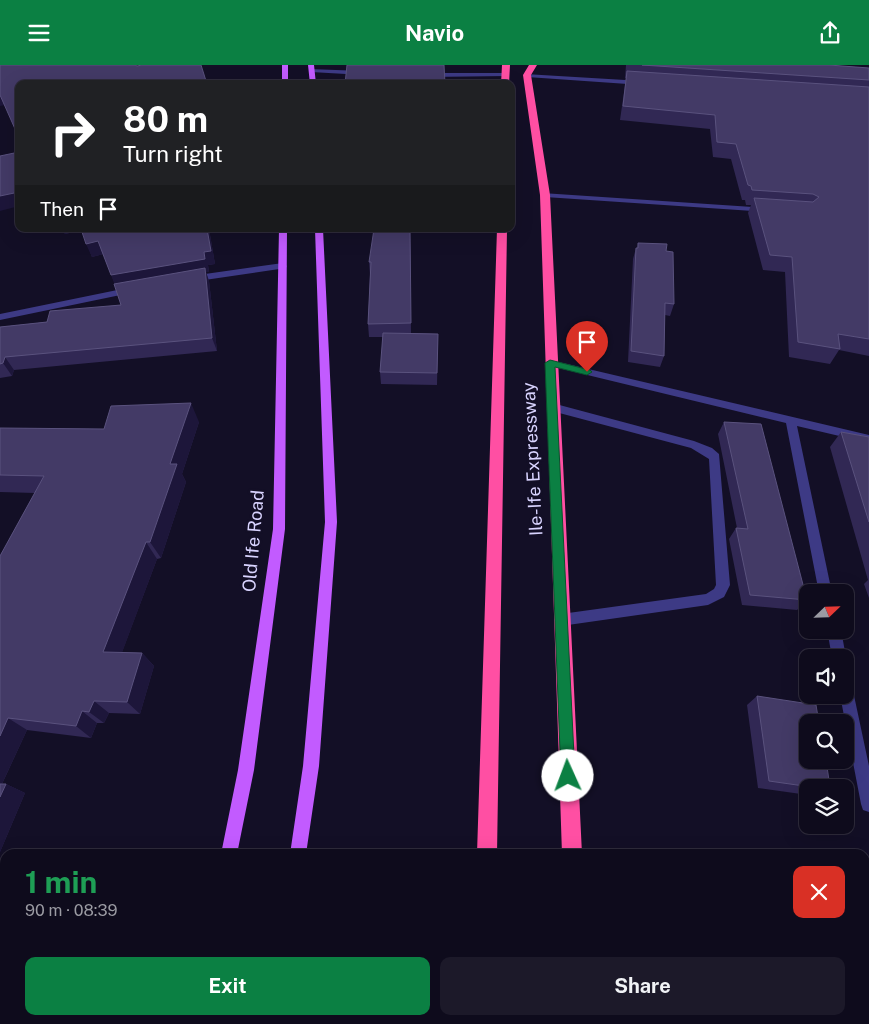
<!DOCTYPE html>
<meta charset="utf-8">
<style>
:root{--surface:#0e0b1c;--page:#1c1929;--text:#f1f3f6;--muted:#9b9ba3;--line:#2e2b3b;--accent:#0b8043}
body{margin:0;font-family:"Public Sans",sans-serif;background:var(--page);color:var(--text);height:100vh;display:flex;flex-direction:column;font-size:19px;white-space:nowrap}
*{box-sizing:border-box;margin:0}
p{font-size:16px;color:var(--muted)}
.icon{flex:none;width:28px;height:28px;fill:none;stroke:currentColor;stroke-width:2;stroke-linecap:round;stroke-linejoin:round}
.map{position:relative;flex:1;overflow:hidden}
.panel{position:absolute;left:0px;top:784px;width:870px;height:176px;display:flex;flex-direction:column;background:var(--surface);border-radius:15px 15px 0 0;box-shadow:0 5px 20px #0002,0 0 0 1px var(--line)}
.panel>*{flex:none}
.top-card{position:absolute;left:15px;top:15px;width:500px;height:152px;border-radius:10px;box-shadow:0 5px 20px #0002,0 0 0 1px var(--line);background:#202124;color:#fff;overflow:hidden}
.needle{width:32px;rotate:67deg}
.tools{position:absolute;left:799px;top:519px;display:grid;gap:10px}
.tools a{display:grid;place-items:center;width:55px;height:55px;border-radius:10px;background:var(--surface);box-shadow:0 5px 20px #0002,0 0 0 1px var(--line);font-size:25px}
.pin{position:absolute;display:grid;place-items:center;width:42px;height:42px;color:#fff;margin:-51px -21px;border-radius:50% 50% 50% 0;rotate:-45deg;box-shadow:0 0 5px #0007}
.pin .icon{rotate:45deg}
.me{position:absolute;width:55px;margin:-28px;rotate:358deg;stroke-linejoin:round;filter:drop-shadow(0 0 4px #0008)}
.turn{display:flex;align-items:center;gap:18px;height:105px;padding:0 25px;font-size:22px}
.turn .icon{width:65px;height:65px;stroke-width:2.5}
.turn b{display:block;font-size:35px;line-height:42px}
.then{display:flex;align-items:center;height:48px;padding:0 25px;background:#0003;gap:10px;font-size:19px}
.round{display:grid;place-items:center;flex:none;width:52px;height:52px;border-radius:10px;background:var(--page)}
.summary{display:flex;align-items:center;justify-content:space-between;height:85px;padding:0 25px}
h1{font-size:30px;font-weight:700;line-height:38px;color:#1e9e55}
.button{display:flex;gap:10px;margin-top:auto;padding:10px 25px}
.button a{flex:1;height:58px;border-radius:10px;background:var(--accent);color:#fff;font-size:20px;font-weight:700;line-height:58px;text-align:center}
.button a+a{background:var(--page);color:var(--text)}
header{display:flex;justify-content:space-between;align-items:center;height:65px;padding:0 25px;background:var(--accent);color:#fff;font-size:22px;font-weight:700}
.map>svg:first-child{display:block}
</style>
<header><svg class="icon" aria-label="menu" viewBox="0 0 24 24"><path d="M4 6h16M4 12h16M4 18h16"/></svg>Navio<svg class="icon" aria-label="share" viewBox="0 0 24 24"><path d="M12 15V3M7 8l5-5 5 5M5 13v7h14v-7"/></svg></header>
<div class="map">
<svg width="869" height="959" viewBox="0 0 869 959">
<rect width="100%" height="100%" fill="#130f26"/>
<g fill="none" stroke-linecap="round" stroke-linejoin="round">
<path fill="#3d3a85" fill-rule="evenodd" d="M 309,4 L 363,6 L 366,8 L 363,10 L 311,7 L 309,6 Z
M 506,8 L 508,9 L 508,11 L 428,12 L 425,10 L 428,8 Z
M 525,9 L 642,16 L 645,18 L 642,20 L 527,12 L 525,11 Z
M 542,128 L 767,143 L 771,145 L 767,147 L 545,132 L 542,132 Z
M 283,198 L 287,201 L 286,203 L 191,217 L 186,214 L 191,211 Z
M 132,222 L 137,225 L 135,227 L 0,255 L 0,249 Z
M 550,295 L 869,370 L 869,378 L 797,361 L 832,528 L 819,528 L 786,358 L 546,300 L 546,296 Z
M 552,338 L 694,376 L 712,383 L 719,389 L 730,520 L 724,532 L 708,540 L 561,561 L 556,559 L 554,555 L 556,551 L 561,549 L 706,529 L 714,524 L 716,520 L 709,394 L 691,383 L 548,345 L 547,342 L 548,339 Z
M 827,565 L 841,565 L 846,592 L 845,594 L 845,592 L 832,592 Z
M 845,614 L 850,616 L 852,621 L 869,701 L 869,747 L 863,745 L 861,739 L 840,630 L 845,630 Z"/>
<path fill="#c25bff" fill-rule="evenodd" d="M 282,0 L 288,0 L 288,19 L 282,19 Z
M 308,0 L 314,0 L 316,19 L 310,19 Z
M 279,164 L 287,164 L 285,464 L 254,705 L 237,789 L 221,789 L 238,705 L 273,464 Z
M 315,164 L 323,164 L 337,457 L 319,701 L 306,789 L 290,789 L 303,701 L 325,457 Z
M 187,955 L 205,955 L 204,959 L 186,959 Z
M 265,955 L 283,955 L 283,959 L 265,959 Z"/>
<path fill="#ff4fa3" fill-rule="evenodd" d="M 502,0 L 510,0 L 509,19 L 501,19 Z
M 529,0 L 537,0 L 531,10 L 550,130 L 582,789 L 562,789 L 540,130 L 523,10 Z
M 497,164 L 507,164 L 497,789 L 477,789 Z
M 472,955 L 494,955 L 494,959 L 472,959 Z
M 568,955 L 590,955 L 590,959 L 568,959 Z"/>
</g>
<path fill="#312854" d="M 626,0 L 829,0 L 869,3 L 869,291 L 839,285 L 830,299 L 789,292 L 785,207 L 763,205 L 748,148 L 751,140 L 746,140 L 745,135 L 742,135 L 731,94 L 713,92 L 710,64 L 620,55 L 626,13 L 625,13 Z
M 62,164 L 209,164 L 215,199 L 208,200 L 209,207 L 206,207 L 209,216 L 217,286 L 14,305 L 12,311 L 0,313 L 0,262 L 47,257 L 121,240 L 115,219 L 103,189 L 92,192 L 82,165 L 65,169 Z
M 410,164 L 411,268 L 438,269 L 437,320 L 381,319 L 380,307 L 383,272 L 369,272 L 368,259 L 370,210 L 369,197 Z
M 638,178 L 666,186 L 674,239 L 670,251 L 665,250 L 664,291 L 660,302 L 628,297 L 633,194 L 636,183 L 637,183 Z
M 199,357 L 182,409 L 186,417 L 161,493 L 157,494 L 122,587 L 142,588 L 154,601 L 140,649 L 109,648 L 104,658 L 97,658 L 91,673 L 27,665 L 2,719 L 6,719 L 25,728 L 0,787 L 0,491 L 35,428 L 0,427 L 0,363 L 104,364 Z
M 724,357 L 807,535 L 797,545 L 742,540 L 729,474 L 736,463 L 737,463 L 718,369 Z
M 841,367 L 869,372 L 869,533 L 864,519 L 868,515 L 830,382 Z
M 757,631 L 830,722 L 808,722 L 808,730 L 758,723 L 747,640 Z
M 0,885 L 5,886 L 5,955 L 0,959 Z"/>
<path fill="#1d163a" d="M 0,30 L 5,40 L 0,41 Z
M 19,127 L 19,141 L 0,146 L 0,131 Z
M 62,164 L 84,164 L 65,169 Z
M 207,164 L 209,164 L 215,199 L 208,200 L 209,207 L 206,207 L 209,216 L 217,286 L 212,273 L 116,223 L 111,210 L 204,187 Z
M 98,176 L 104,189 L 92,192 L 86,179 Z
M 5,292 L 14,305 L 12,311 L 3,298 Z
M 191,338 L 199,357 L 182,409 L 186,417 L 161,493 L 150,477 L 170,399 Z
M 146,477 L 157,494 L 117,601 L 103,587 Z
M 142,588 L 154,601 L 140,649 L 127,637 Z
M 94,636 L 109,648 L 104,658 L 89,647 Z
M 82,646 L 97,658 L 91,673 L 76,661 Z
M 8,653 L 27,665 L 0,723 L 0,671 Z
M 6,719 L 25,728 L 0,787 L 0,732 Z
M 0,810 L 5,811 L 5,814 L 0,826 Z
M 14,955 L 36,955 L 35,959 L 12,959 Z"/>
<path fill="#433a66" stroke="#5a527e" d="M 0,0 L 135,0 L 137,1 L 142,0 L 201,0 L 207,19 L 19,19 L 19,73 L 0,30 Z
M 347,0 L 444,0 L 445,19 L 345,19 Z
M 642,0 L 829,0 L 869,3 L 869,15 Z
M 627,6 L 869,22 L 869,274 L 838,269 L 840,284 L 798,277 L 792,192 L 770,190 L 754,133 L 813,137 L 819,132 L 813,129 L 752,125 L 751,121 L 748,120 L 736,79 L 717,77 L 715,50 L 623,41 Z
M 19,87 L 19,127 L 0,131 L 0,91 Z
M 81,164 L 207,164 L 211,186 L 204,187 L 205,194 L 111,210 L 98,176 L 86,179 Z
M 374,164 L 410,164 L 411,258 L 368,259 L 371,197 L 369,197 Z
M 638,178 L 667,179 L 666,186 L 673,187 L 674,239 L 665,238 L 664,291 L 631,286 L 636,183 L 638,183 Z
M 205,203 L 212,273 L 5,292 L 3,298 L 0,299 L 0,262 L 47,257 L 50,246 L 121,240 L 114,219 Z
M 383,268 L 438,269 L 437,308 L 380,307 Z
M 191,338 L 170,399 L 177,399 L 150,477 L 146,477 L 103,587 L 142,588 L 127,637 L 94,636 L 89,647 L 82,646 L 76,661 L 8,653 L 0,671 L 0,491 L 44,411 L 0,410 L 0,363 L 104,364 L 111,341 Z
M 724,357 L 761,359 L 807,535 L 750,530 L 736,463 L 748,464 Z
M 841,367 L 869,372 L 869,457 Z
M 757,631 L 816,640 L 819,658 L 808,658 L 808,695 L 826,695 L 830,722 L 811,722 L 769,716 Z
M 0,719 L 6,719 L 0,732 Z
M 0,888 L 5,889 L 5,955 L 14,955 L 12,959 L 0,959 Z"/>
<path fill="#0b8043" stroke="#07532c" d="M 550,295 L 590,305 L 592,307 L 587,310 L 555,302 L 575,711 L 573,716 L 568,718 L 563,716 L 561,711 L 545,298 Z"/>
<g text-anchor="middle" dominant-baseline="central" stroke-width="5" stroke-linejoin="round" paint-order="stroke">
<g font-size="18" fill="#d9d4ff" stroke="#130f26">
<text transform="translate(532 394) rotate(-93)">Ile-Ife Expressway</text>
<text transform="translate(253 476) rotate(-85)">Old Ife Road</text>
</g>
</g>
</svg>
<div class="tools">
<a><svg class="needle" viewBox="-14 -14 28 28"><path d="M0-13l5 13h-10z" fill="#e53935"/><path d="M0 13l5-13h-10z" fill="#9b9ba3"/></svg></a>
<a><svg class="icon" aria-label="sound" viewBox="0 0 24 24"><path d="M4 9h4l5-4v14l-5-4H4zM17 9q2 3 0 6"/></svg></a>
<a><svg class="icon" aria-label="search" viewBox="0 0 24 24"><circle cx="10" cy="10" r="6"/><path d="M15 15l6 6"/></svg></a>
<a><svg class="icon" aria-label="layers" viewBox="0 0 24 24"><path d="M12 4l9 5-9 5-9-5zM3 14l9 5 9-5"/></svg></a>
</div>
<div class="pin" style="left:587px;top:307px;background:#d93025"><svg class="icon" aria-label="arrive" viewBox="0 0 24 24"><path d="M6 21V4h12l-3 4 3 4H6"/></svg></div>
<svg class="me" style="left:568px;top:711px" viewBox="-20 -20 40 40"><circle r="19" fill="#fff"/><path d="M0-13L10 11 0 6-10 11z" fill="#0b8043"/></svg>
<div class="top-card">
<div class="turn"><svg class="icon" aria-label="right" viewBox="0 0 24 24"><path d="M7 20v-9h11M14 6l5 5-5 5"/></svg><div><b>80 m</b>Turn right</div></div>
<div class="then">Then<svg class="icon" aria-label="arrive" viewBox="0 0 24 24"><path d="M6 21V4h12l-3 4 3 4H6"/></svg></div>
</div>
<section class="panel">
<div class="summary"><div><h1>1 min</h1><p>90 m · 08:39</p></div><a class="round" style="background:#d93025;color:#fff"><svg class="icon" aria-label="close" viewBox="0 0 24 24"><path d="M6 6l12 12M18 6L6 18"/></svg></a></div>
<div class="button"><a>Exit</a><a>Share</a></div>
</section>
</div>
